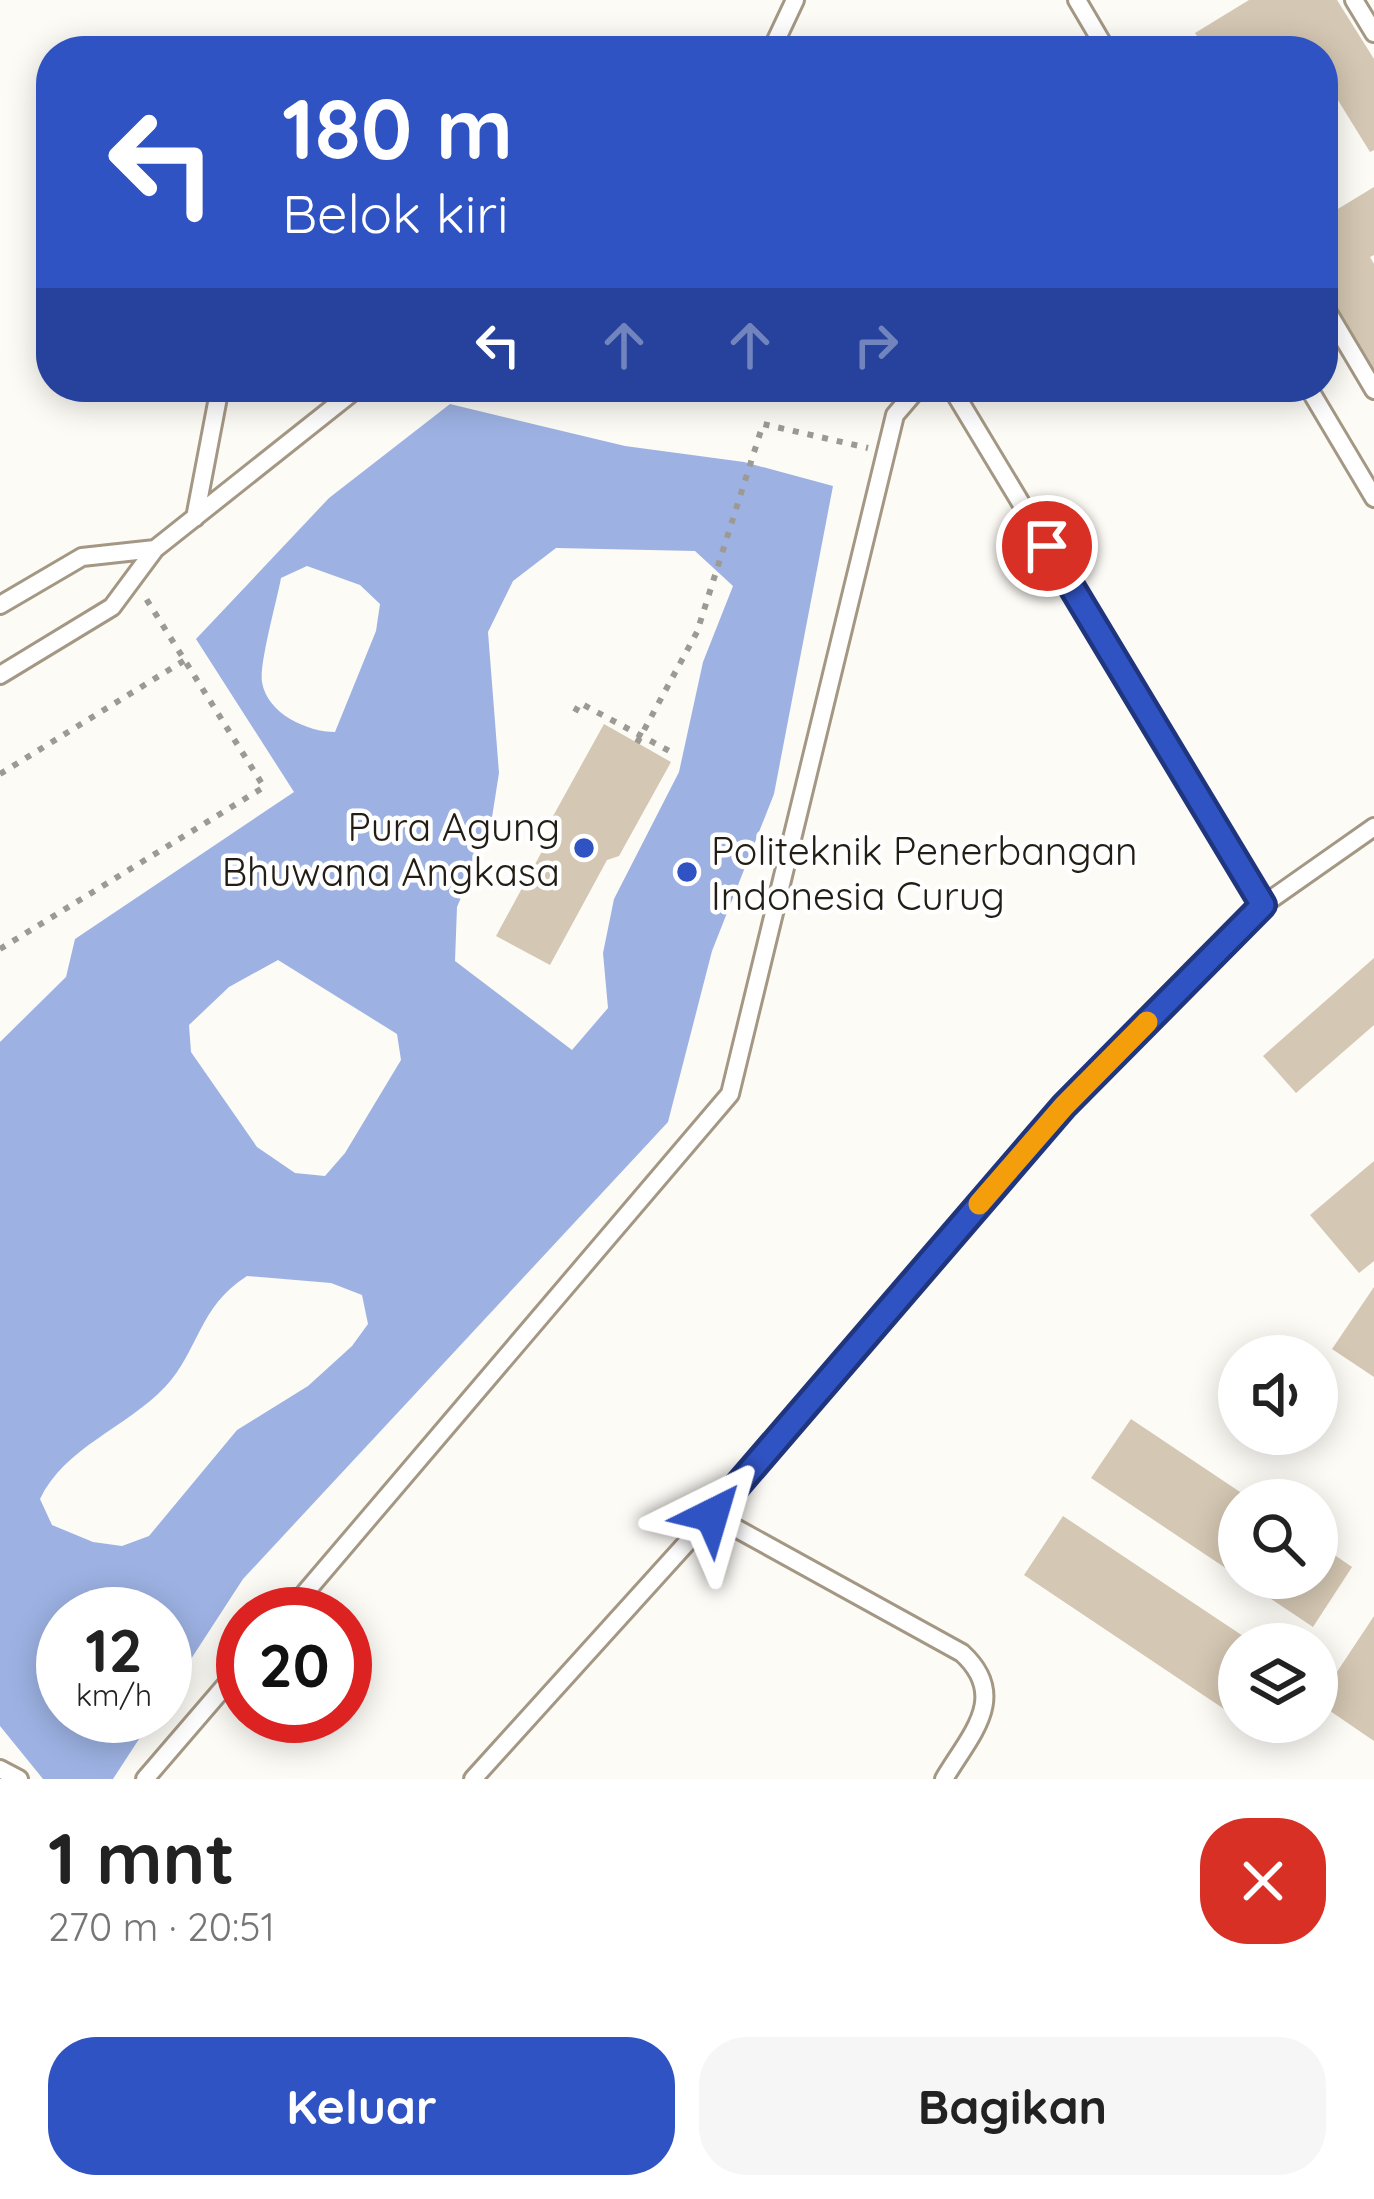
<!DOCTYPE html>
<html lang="id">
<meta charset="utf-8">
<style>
:root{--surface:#fff;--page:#f6f6f6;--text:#222;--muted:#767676;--accent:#3053c3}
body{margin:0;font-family:Quicksand,sans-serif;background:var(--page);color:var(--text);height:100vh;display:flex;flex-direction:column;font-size:45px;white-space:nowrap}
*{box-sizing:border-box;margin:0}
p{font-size:39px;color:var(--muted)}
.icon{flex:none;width:66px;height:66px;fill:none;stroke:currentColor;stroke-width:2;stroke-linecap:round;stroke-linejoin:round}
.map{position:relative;height:1779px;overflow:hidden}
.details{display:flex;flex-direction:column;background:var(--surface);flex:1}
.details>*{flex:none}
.banner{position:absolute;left:36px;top:36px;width:1302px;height:366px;border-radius:48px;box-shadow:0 6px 30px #0003;background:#3053c3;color:#fff;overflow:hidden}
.buttons{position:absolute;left:1218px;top:1335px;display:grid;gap:24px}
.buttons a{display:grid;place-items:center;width:120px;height:120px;border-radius:50%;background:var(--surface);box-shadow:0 6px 30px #0003;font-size:60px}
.speed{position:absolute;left:36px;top:1587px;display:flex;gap:24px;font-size:60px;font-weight:700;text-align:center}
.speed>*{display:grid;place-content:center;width:156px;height:156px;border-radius:50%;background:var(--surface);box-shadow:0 6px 30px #0003;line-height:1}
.speed small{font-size:30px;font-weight:400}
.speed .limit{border:18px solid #d22;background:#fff;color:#111}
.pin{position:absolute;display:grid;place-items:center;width:102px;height:102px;color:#fff;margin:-51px;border:6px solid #fff;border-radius:50%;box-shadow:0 3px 12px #0007}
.me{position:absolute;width:132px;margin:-66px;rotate:40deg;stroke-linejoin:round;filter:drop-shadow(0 0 9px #0008)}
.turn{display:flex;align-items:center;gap:42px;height:252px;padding:0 48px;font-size:54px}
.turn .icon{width:156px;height:156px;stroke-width:2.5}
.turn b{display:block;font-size:84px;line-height:102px}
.lanes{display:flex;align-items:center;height:114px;padding:0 48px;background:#0003;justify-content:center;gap:60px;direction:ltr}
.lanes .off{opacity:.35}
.round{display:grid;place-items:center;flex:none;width:126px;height:126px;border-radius:48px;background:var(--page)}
.headline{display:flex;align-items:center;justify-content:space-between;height:204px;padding:0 48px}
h1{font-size:72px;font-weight:700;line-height:90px}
.primary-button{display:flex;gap:24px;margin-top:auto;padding:24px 48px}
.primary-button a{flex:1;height:138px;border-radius:48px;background:var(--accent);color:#fff;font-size:48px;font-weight:700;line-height:138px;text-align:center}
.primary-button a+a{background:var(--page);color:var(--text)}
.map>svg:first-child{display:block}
</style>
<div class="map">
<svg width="1374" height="1779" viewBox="0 0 1374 1779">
<rect width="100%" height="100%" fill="#fdfbf6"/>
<path fill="#9db2e3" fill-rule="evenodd" d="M 450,404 L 625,446 L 744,462 L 833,486 L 774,794 L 712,951 L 668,1122 L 243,1579 L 165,1699 L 165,1614 L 63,1614 L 63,1716 L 154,1716 L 113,1779 L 43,1779 L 0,1726 L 0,1042 L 66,977 L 75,939 L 294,792 L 196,639 L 329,498 ZM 556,548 L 695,551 L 733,586 L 703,662 L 679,772 L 614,899 L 603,953 L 608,1008 L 572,1050 L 455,961 L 457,907 L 490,830 L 499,773 L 488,632 L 513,581 ZM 307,566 L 360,585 L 380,604 L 376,631 L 335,732 C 308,732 267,714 262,682 C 259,664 277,600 281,578 ZM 278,960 L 397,1034 L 401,1060 L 345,1153 L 325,1176 L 295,1173 L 257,1147 L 191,1052 L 189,1025 L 229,987 ZM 247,1276 L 331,1283 L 362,1295 L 368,1324 L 352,1346 L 308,1386 L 237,1430 L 149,1536 L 122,1546 L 93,1542 L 52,1525 L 40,1499 C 65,1447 126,1428 165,1387 C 199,1351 198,1307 247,1276 Z"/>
<path fill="#d4c7b3" d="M 1249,0 L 1337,0 L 1374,59 L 1374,150 L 1370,152 L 1323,76 L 1323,51 L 1307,51 L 1299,37 L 1276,51 L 1207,51 L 1195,33 Z
M 1374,187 L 1374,255 L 1370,257 L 1374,264 L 1374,373 L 1323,291 L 1323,218 Z
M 604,724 L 671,762 L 619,856 L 607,860 L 550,965 L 496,936 L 553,831 L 552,818 Z
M 1374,958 L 1374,1025 L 1296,1093 L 1263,1056 Z
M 1374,1161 L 1374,1261 L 1359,1273 L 1310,1215 Z
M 1374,1287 L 1374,1377 L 1332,1349 Z
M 1131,1419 L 1252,1500 L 1239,1500 L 1239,1577 L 1091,1478 Z
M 1063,1516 L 1255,1644 L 1239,1644 L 1239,1719 L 1024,1575 Z
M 1317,1543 L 1352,1567 L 1313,1627 L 1240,1578 L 1317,1578 Z
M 1374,1616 L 1374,1741 L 1317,1702 Z"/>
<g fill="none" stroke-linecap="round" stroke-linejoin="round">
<g stroke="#a49784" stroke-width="22">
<path id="lane" d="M 1077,0 L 1107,51
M 1354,0 L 1374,33
M 771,51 L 795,0
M 1323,304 L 1374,390
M 951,387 L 1263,905
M 1308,387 L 1374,498
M 195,518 L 220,387
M 0,605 L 82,557 L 155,549
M 0,675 L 112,607 L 155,549 L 359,387
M 712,1515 L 962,1653 C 1010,1697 970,1735 944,1779
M 287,1614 L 730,1094 L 895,415 L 919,387
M 0,1769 L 19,1779
M 145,1779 L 243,1665
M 473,1779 L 712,1515 L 1063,1105 L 1263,905 L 1374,827"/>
</g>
<path stroke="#9d9a93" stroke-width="6" stroke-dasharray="6 9" stroke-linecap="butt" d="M 575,712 L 580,703 L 675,754
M 637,743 L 697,632 L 763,424 L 868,448
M 0,774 L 185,660
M 0,949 L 264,787 L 145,597"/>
<use href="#lane" stroke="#fff" stroke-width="16"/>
</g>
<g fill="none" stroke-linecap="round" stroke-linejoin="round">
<g stroke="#1f367f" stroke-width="30">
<path id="route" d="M 712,1515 L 1064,1106 L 1263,905 L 1047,546"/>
</g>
<use href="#route" stroke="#3053c3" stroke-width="21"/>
<path stroke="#f59e0b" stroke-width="21" d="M 979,1204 L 1064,1106 L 1147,1022"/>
</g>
<g fill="#3053c3" stroke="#fff" stroke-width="4.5">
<circle cx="584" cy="848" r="12"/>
<circle cx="687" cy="872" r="12"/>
</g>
<g text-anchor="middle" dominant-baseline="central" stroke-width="9" stroke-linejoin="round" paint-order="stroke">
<g font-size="39" fill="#221d15" stroke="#fff" text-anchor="end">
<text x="560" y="826">Pura Agung<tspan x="560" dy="45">Bhuwana Angkasa</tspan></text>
<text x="711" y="850" text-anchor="start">Politeknik Penerbangan<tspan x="711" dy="45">Indonesia Curug</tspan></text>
</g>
</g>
</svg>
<div class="buttons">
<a><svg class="icon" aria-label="sound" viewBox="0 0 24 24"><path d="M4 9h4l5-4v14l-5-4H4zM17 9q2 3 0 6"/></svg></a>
<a><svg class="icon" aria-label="search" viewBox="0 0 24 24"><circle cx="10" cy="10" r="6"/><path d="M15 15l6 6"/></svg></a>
<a><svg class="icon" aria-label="layers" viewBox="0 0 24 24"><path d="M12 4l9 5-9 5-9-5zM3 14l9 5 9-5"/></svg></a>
</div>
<div class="speed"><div>12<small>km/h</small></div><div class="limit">20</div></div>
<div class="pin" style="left:1047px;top:546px;background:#d93025"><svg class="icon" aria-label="arrive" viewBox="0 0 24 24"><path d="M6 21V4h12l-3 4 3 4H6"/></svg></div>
<svg class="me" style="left:712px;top:1515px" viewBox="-20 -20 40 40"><path d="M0-17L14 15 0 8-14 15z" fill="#3053c3" stroke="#fff" stroke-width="4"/></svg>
<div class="banner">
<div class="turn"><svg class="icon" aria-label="left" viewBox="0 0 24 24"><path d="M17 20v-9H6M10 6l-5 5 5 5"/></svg><div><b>180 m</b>Belok kiri</div></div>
<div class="lanes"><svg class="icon" aria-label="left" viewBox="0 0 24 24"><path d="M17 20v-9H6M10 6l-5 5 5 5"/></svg><svg class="icon off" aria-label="ahead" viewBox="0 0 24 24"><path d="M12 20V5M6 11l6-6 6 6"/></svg><svg class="icon off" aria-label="ahead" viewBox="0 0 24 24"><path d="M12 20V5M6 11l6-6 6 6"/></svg><svg class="icon off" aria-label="right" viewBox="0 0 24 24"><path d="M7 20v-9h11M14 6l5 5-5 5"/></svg></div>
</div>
</div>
<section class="details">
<div class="headline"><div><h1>1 mnt</h1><p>270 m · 20:51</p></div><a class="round" style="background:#d93025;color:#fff"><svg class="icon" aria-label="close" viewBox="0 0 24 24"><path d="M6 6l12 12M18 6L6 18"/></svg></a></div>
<div class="primary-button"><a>Keluar</a><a>Bagikan</a></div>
</section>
